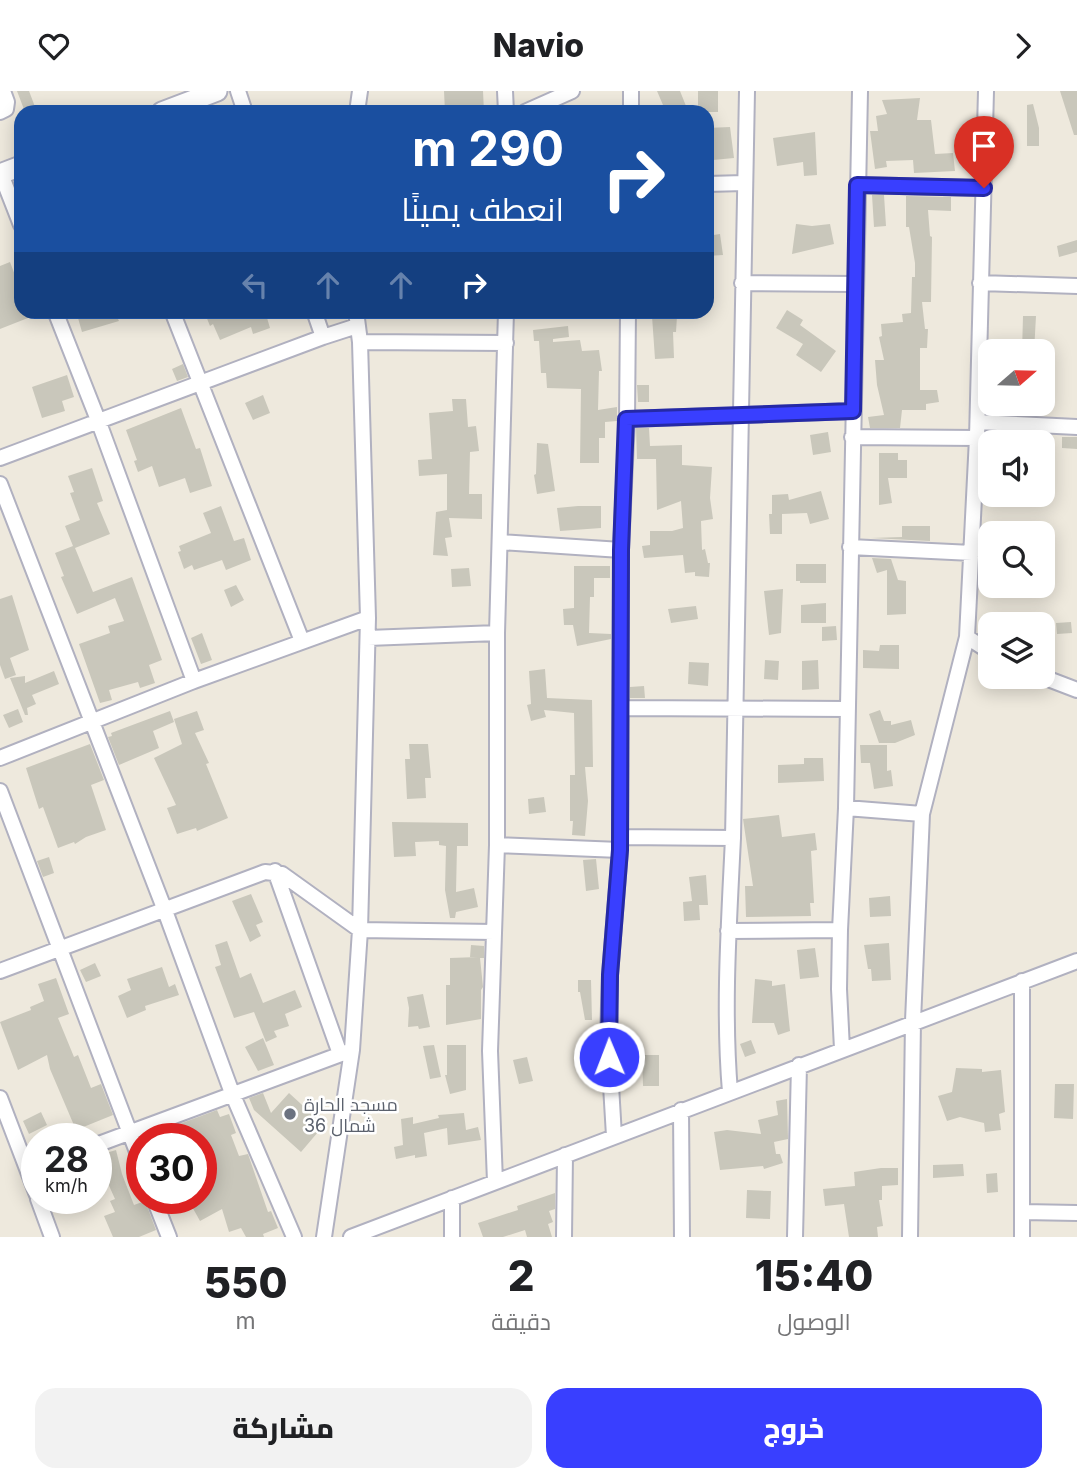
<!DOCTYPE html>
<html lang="ar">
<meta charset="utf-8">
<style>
:root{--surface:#fff;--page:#f2f2f2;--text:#202124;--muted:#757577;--accent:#393fff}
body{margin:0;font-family:Inter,Cairo,sans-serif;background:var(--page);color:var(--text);direction:rtl;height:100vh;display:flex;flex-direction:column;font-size:26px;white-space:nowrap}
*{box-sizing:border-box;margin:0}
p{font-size:23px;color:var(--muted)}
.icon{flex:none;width:38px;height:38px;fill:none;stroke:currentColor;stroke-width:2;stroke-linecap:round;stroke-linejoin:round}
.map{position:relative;height:1146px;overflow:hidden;direction:ltr}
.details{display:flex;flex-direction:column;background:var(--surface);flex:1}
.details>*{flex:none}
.guide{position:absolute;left:14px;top:14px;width:700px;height:214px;border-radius:21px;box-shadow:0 4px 18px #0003;direction:rtl;background:#1a4fa0;color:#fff;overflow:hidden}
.needle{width:46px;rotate:70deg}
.tools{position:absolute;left:978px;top:248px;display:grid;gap:14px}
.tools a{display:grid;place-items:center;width:77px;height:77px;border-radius:14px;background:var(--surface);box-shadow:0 4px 18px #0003;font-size:35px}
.speed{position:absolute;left:21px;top:1032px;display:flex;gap:14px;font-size:35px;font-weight:700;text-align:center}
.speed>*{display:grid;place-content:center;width:91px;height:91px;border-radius:50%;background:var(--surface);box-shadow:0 4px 18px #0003;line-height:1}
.speed small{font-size:18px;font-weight:400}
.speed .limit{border:10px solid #d22;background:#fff;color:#111}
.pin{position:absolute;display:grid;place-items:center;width:60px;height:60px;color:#fff;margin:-72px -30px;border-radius:50% 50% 50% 0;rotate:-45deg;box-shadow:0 0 7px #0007}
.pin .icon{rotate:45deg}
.me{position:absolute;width:77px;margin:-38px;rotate:359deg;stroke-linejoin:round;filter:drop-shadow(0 0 5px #0008)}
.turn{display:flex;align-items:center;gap:24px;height:147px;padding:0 35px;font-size:32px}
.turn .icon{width:91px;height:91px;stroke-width:2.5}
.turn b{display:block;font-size:49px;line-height:60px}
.lanes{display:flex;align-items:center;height:66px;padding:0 35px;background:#0003;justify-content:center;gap:35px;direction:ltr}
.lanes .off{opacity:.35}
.eta{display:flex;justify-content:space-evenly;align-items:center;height:119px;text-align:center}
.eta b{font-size:42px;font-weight:800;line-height:49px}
.button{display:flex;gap:14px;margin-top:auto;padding:14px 35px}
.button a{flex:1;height:80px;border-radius:21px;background:var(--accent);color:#fff;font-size:28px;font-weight:800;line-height:80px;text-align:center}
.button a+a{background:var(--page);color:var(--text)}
header{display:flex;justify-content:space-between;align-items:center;height:91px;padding:0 35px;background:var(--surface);font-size:32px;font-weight:800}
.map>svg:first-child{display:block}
</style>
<header><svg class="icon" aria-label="forward" viewBox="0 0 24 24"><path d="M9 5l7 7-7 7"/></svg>Navio<svg class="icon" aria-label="heart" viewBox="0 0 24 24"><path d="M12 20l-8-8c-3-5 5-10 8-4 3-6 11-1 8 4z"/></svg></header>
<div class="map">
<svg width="1077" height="1146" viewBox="0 0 1077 1146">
<rect width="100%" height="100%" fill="#eee9dd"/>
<path fill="#c9c7bb" d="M 17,0 L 29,0 L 37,21 L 25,21 Z
M 444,0 L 483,0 L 484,21 L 445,21 Z
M 657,0 L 680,0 L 686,15 L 677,14 L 677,21 L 666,21 Z
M 698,0 L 718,0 L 718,21 L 700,21 L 700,15 L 698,15 Z
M 1060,0 L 1077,0 L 1077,44 L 1074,44 Z
M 920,7 L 917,29 L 931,29 L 935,63 L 953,62 L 955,80 L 914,82 L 913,69 L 886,70 L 887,76 L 875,78 L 870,40 L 878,40 L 876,25 L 887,23 L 882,9 Z
M 1033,13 L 1039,37 L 1039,55 L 1027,55 L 1027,14 Z
M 730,36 L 734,67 L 713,69 L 711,49 L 707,49 L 707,37 Z
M 815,41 L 817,84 L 804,85 L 803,71 L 777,75 L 773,47 Z
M 872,104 L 884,104 L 886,135 L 874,136 Z
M 906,105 L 951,106 L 951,120 L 928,119 L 930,145 L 932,146 L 931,211 L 922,211 L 925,238 L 928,238 L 927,257 L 920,257 L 920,299 L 937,299 L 939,311 L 926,313 L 926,319 L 902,319 L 900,337 L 870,337 L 868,326 L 884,324 L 877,294 L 875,269 L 884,269 L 879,246 L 882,245 L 881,233 L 903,231 L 902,223 L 911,222 L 912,186 L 915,186 L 915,172 L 909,136 L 906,136 Z
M 796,133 L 812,135 L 830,133 L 834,153 L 792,163 Z
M 720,143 L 723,164 L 707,165 L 707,145 Z
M 1077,149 L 1077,161 L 1059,166 L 1057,155 Z
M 10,171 L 21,200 L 21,220 L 43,221 L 0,238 L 0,175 Z
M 787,219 L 803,229 L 800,234 L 836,260 L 821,281 L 796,264 L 803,253 L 776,237 Z
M 76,220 L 114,220 L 119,230 L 82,241 Z
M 204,220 L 265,220 L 270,237 L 253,243 L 251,236 L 220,249 L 213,233 L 210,235 Z
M 652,225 L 677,225 L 676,241 L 673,241 L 674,267 L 655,268 Z
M 1023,225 L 1036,225 L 1034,261 L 1022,261 Z
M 568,235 L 569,246 L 553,248 L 553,251 L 580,249 L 582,260 L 599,259 L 602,280 L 599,280 L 598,319 L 617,316 L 617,330 L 605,331 L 605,347 L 599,347 L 599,372 L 580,372 L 581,298 L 547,297 L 546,282 L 541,282 L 539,250 L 534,250 L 533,239 Z
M 183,273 L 188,286 L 177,290 L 172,278 Z
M 67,284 L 74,306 L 62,310 L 65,320 L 42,327 L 32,296 Z
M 637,294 L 649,294 L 649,311 L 638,311 Z
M 263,304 L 270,322 L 253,329 L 245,312 Z
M 452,308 L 466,308 L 468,336 L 476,335 L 479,360 L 470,361 L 469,403 L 482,403 L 482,428 L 449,427 L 452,446 L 445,447 L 448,465 L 433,464 L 436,421 L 447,419 L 447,383 L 419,385 L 418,369 L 432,368 L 429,322 L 453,320 Z
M 181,317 L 196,358 L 200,357 L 212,395 L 190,402 L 185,387 L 159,396 L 152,375 L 138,381 L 134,370 L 137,369 L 126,339 Z
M 636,337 L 649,337 L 650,355 L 682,354 L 682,374 L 712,376 L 710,407 L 713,428 L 701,430 L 702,459 L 705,458 L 708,472 L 710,472 L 709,486 L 695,485 L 695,481 L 685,482 L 683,464 L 644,467 L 642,455 L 650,454 L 650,440 L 672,440 L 683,437 L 681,410 L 657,419 L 656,368 L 637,368 Z
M 828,341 L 831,361 L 813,364 L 810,344 Z
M 1062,346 L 1077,346 L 1077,358 L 1062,357 Z
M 537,352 L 548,353 L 555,400 L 537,403 L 534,384 L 536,383 Z
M 879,362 L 898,362 L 898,369 L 907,369 L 907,387 L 888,387 L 892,412 L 879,414 Z
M 92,377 L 103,410 L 97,412 L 110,443 L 75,457 L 93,501 L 132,486 L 162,569 L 149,574 L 155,592 L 140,597 L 138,591 L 109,599 L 112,609 L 100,612 L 79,553 L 110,542 L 108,535 L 124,530 L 115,507 L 77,523 L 61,486 L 64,485 L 55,462 L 73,455 L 65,435 L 80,429 L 70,402 L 74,401 L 68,385 Z
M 821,400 L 829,428 L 810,433 L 807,422 L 782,423 L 782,443 L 770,443 L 769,423 L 772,423 L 772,404 L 788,403 L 789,409 Z
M 221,415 L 234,450 L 244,447 L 251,469 L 226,479 L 222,469 L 194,479 L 192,474 L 184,478 L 178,461 L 181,460 L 179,455 L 211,442 L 203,422 Z
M 578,415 L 601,415 L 601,437 L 560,440 L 557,417 Z
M 902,435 L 930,435 L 930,450 L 871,447 L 902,446 Z
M 872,467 L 891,468 L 898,489 L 906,490 L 906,523 L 887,524 L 887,479 L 877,482 Z
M 796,473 L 826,473 L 826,492 L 800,492 L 800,490 L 796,490 Z
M 574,475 L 610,475 L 610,487 L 594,487 L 594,506 L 590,506 L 589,542 L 611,543 L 611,548 L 577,555 L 573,534 L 564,534 L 563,518 L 574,517 Z
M 469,477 L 471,495 L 452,496 L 451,478 Z
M 236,494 L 244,509 L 231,516 L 224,499 Z
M 783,498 L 781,542 L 769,544 L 764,500 Z
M 12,504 L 29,559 L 10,567 L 16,584 L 5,588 L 0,574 L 0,508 Z
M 826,512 L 826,532 L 801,532 L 801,514 Z
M 696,515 L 698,528 L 671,532 L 668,518 Z
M 1071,531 L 1072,542 L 1057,543 L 1056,532 Z
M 836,535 L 837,549 L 822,550 L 822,536 Z
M 202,542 L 212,569 L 201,573 L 191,547 Z
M 880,554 L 899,554 L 899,578 L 863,577 L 863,559 L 879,560 Z
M 765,569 L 779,570 L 778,589 L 764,588 Z
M 818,569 L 819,598 L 802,599 L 802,570 Z
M 689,571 L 709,572 L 708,595 L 688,593 Z
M 545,578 L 547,607 L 592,609 L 593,676 L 585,676 L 588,710 L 585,745 L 572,744 L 573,730 L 570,730 L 570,684 L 575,684 L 574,622 L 544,619 L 546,626 L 531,630 L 527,614 L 531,613 L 529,580 Z
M 54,580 L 59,593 L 32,604 L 36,613 L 27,617 L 28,624 L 25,624 L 10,587 L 25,585 L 25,592 Z
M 644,595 L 645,607 L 630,607 L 630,596 Z
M 18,618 L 23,631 L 9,637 L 3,624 Z
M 880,619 L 884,630 L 891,630 L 891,634 L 911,629 L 915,644 L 895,652 L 879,652 L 869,623 Z
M 170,620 L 174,631 L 153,640 L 159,657 L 119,674 L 108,646 L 112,645 L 111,642 Z
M 197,620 L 204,639 L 195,642 L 209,672 L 206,673 L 228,727 L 197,740 L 196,737 L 177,743 L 167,717 L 176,714 L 154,667 L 182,653 L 174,628 Z
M 90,653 L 104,689 L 91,694 L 106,739 L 86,746 L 75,753 L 74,751 L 58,757 L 43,716 L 39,718 L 26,677 Z
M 409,653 L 428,653 L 431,687 L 425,687 L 426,707 L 407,708 L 405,668 L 410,668 Z
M 860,654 L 887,654 L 887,680 L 891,679 L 893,695 L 874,698 L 870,672 L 861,672 Z
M 804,667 L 823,667 L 824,690 L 778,692 L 778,674 L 804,673 Z
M 544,706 L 546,721 L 529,723 L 528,708 Z
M 779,724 L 782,746 L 815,742 L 817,759 L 811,760 L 814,812 L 810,812 L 811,825 L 746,826 L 745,795 L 753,795 L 743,728 Z
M 392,731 L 468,732 L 468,755 L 457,755 L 456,801 L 474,797 L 478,816 L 456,821 L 455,827 L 450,827 L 445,799 L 446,755 L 439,754 L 439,750 L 415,751 L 416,765 L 394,766 Z
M 49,766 L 54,782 L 43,786 L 37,770 Z
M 596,768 L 599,798 L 586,800 L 583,769 Z
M 706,784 L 708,814 L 699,814 L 700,829 L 684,830 L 683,811 L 692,810 L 689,786 Z
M 251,803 L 263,831 L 256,834 L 261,845 L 250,851 L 232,810 Z
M 890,805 L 891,825 L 870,826 L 869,807 Z
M 227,850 L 240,887 L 251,882 L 263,912 L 295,899 L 302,916 L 285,923 L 289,935 L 274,940 L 277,946 L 266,951 L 254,921 L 234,927 L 215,876 L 221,874 L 215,854 Z
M 889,852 L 891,889 L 872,890 L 871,878 L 868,878 L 864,854 Z
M 471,854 L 484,855 L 484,867 L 480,867 L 483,896 L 481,899 L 481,928 L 446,934 L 446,894 L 450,894 L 450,867 L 478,866 L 470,866 Z
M 815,857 L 819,886 L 800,888 L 797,859 Z
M 95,872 L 101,885 L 86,891 L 80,879 Z
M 162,876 L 169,896 L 175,893 L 179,904 L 145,915 L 146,919 L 127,927 L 118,905 L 131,899 L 127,888 Z
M 56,887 L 69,923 L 58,927 L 74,966 L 78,964 L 91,997 L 101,993 L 113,1024 L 76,1039 L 50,978 L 47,964 L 18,979 L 0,931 L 31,919 L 30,916 L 44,910 L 38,893 Z
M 755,888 L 772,890 L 772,895 L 785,893 L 790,940 L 778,944 L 774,932 L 752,932 Z
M 578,889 L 591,889 L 592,929 L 585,929 L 580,901 L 578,901 Z
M 423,903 L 430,936 L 419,938 L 418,935 L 408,936 L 409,917 L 407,906 Z
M 263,947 L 274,974 L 258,980 L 245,956 Z
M 751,949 L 756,962 L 745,966 L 740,953 Z
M 434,954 L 441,986 L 430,988 L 423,955 Z
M 447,954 L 466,954 L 466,999 L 450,1003 L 445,984 L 447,984 Z
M 642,964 L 659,964 L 659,995 L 643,995 Z
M 527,966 L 533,990 L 519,993 L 513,969 Z
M 956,977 L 982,978 L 982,981 L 1001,979 L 1005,1021 L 999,1023 L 1001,1039 L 985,1041 L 984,1032 L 960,1026 L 947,1030 L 938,1005 L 952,1001 Z
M 1055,993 L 1074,993 L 1073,1028 L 1054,1027 Z
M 263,1002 L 271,1022 L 289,1002 L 324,1034 L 301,1061 L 254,1019 L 249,1007 Z
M 787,1008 L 788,1048 L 774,1051 L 776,1063 L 780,1063 L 783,1072 L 764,1078 L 763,1075 L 720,1079 L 714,1041 L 727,1039 L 761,1043 L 758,1029 L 778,1024 L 776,1010 Z
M 217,1019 L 220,1026 L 229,1023 L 236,1042 L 231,1044 L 239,1065 L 248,1063 L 268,1121 L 271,1120 L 278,1137 L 263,1143 L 264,1146 L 246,1146 L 241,1137 L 229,1141 L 222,1118 L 200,1130 L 190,1112 L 201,1108 L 201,1048 L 142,1047 Z
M 41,1021 L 47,1034 L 29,1043 L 23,1030 Z
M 464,1022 L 466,1039 L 478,1036 L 481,1049 L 448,1054 L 447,1037 L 424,1042 L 427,1065 L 415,1067 L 415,1064 L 396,1068 L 394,1056 L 403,1054 L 401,1028 L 413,1026 L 413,1033 L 439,1027 L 438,1024 Z
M 116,1059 L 122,1083 L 134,1114 L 145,1110 L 156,1139 L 139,1146 L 113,1146 L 104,1125 L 115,1121 L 110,1110 L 115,1108 L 106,1088 L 103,1089 L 96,1065 Z
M 963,1073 L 964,1085 L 933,1087 L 933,1074 Z
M 881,1077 L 898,1077 L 898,1094 L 882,1095 L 882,1109 L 879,1109 L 883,1135 L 877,1136 L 878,1146 L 849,1146 L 844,1113 L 825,1115 L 823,1098 L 855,1095 L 854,1081 Z
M 997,1082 L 998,1101 L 987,1102 L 986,1083 Z
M 747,1099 L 771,1100 L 770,1128 L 746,1127 Z
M 555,1102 L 555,1118 L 549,1120 L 553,1131 L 548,1133 L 552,1146 L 527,1146 L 525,1139 L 503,1146 L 483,1146 L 478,1132 L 518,1119 L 517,1115 Z"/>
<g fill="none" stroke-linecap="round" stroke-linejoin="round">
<g stroke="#b1b1c0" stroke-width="18">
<path id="street" d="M 238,0 L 245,21
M 505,0 L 506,21
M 0,21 L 6,18 L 7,11 L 3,0
M 357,21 L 360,0
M 525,21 L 572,0
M 631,21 L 631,0
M 1,83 L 21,134
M 707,93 L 744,92
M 857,94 L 984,97
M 742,192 L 855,193
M 980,192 L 1077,195
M 55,220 L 98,329 L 194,590
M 172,220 L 302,550
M 314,220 L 323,246
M 360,251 L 506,252
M 627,328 L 853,320
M 978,331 L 1077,336
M 852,346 L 977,347
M 0,367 L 323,246 L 357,235
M 0,393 L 164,817 L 232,1002 L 294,1146
M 500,451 L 621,459
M 850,456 L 972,462
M 967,546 L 990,561
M 368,547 L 497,542
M 1043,586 L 1077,599
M 622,617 L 847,618
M 0,667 L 194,590 L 368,527
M 0,700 L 142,1074
M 846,717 L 922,723
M 620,746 L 733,747
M 497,754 L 620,759
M 275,780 L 340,963
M 728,840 L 840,839
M 0,880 L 265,781 L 282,783 L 360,839 L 494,841
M 1022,890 L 1022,1146
M 842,958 L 839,898 L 840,839 L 846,717 L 860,0
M 730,1001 C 723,917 729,832 733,747 L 747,0
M 0,1007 L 37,1104
M 681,1019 L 682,1146
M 614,1045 L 608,944 L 610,884 L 620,759 L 621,459 L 627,328 L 628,220
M 96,1054 L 352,959
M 495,1091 L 490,960 L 497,754 L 497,542 L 506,220
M 38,1108 L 52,1146
M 154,1108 L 169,1146
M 1023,1121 L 1077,1122
M 324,1146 L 352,959 L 360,839 L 368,527 L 360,251 L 356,220
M 351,1146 L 1077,870
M 452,1146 L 452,1107
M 564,1146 L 565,1064
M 795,1146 L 799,974
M 910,1146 L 913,930 L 922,723 L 967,546 L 977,347 L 986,0"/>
</g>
<g stroke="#b1b1c0" stroke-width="23">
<path id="secondary" d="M 162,21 L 217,0
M 0,83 L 21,75"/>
</g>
<use href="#street" stroke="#fff" stroke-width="14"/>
<use href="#secondary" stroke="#fff" stroke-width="19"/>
</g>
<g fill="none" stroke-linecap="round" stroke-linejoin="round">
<g stroke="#2529a6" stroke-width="18">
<path id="route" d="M 609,966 L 610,884 L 620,759 L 621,459 L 626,328 L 853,320 L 857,94 L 984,97"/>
</g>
<use href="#route" stroke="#393fff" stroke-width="12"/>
</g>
<circle fill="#6b7280" stroke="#fff" stroke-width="2.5" cx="290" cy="1023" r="7"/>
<g text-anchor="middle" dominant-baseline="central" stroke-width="5" stroke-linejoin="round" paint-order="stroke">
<g font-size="18" fill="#5b616d" stroke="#fff" text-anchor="start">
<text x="304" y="1013">مسجد الحارة<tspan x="304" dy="21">36 شمال</tspan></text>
</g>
</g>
</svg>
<div class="tools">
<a><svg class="needle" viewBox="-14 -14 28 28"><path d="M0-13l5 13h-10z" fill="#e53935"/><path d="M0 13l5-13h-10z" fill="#757577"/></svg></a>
<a><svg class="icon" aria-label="sound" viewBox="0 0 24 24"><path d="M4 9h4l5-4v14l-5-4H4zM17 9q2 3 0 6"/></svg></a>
<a><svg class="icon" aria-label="search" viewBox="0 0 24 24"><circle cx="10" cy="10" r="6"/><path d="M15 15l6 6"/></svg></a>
<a><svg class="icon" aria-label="layers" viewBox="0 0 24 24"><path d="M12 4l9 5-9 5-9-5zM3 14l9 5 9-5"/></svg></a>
</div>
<div class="speed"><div>28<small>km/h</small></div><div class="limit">30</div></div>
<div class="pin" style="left:984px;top:97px;background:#d93025"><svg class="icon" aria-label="arrive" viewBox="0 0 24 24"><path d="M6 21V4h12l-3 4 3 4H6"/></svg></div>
<svg class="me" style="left:609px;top:966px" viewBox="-20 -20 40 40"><circle r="17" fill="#393fff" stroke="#fff" stroke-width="3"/><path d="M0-11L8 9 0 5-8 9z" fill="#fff"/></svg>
<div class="guide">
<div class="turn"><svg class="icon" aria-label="right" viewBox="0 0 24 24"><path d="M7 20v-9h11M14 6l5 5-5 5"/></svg><div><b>290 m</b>انعطف يمينًا</div></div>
<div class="lanes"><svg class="icon off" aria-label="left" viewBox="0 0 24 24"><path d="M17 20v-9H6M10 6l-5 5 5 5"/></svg><svg class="icon off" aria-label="ahead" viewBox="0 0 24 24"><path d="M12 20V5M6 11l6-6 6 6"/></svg><svg class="icon off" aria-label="ahead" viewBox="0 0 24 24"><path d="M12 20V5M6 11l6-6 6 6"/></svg><svg class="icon" aria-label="right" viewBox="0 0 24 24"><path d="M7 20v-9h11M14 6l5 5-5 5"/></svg></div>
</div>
</div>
<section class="details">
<div class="eta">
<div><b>15:40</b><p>الوصول</p></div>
<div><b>2</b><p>دقيقة</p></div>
<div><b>550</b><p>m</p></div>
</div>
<div class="button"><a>خروج</a><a>مشاركة</a></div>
</section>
